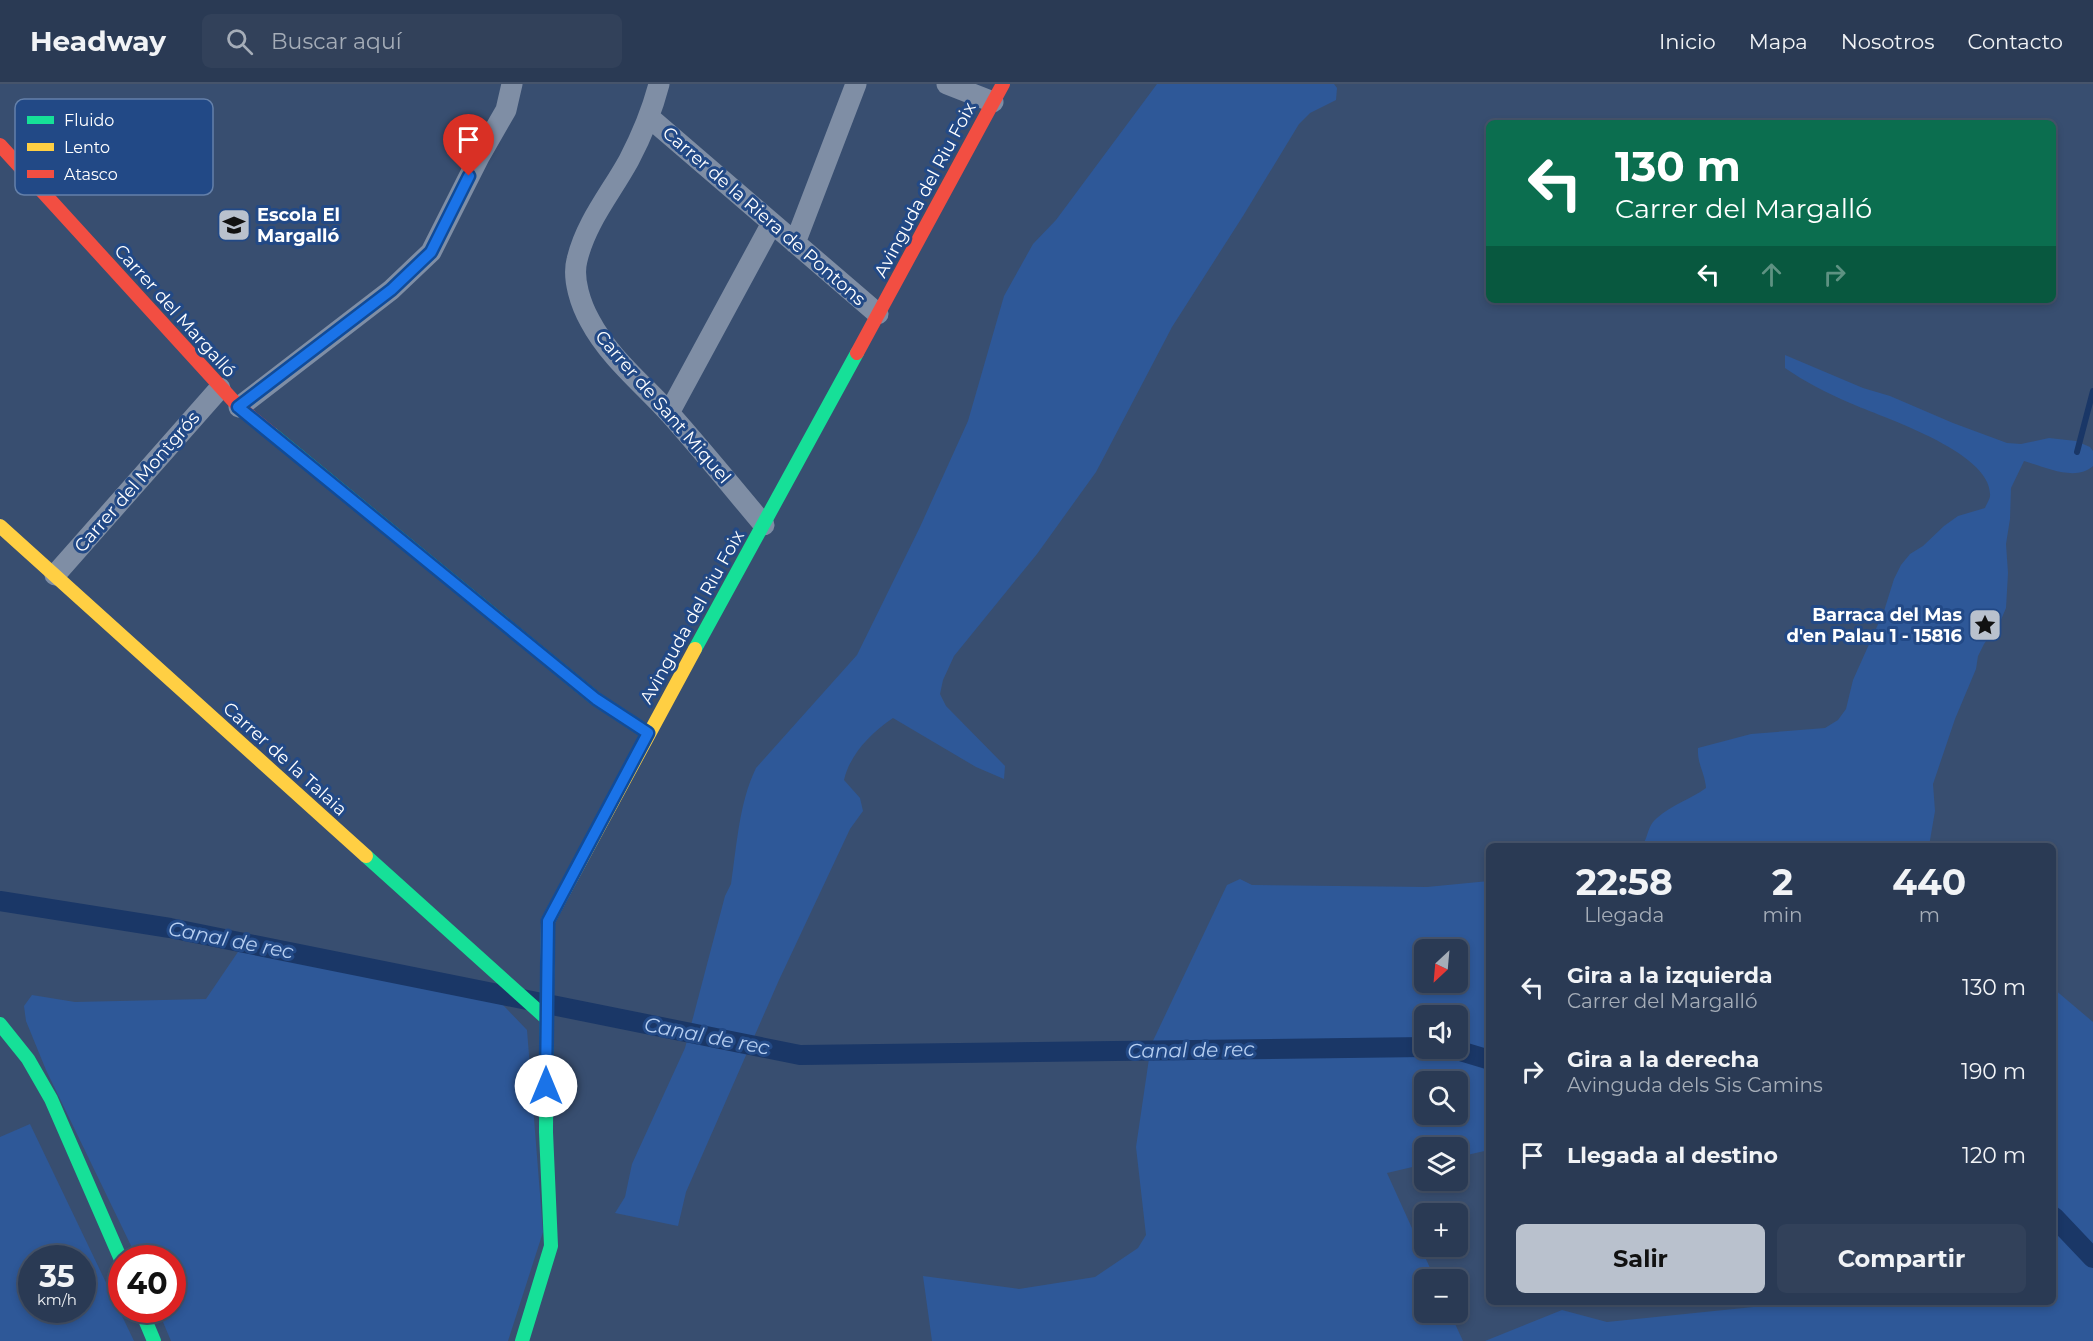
<!DOCTYPE html>
<html lang="es">
<meta charset="utf-8">
<style>
:root{--surface:#2a3a54;--page:#32415a;--text:#f1f3f6;--muted:#a5adb8;--line:#46546b;--accent:#b9c1cd}
body{margin:0;font-family:Montserrat,sans-serif;background:var(--page);color:var(--text);height:100vh;display:flex;flex-direction:column;font-size:22px;white-space:nowrap}
*{box-sizing:border-box;margin:0}
p{font-size:20px;color:var(--muted)}
.icon{flex:none;width:33px;height:33px;fill:none;stroke:currentColor;stroke-width:2;stroke-linecap:round;stroke-linejoin:round}
.map{position:relative;flex:1;overflow:hidden}
.details{position:absolute;left:1486px;top:759px;width:570px;height:462px;display:flex;flex-direction:column;background:var(--surface);border-radius:9px;box-shadow:0 3px 9px #0003,0 0 0 2px var(--line)}
.details>*{flex:none}
.banner{position:absolute;left:1486px;top:36px;width:570px;height:183px;border-radius:9px;box-shadow:0 3px 9px #0003,0 0 0 2px var(--line);background:#0b6e4f;color:#fff;overflow:hidden}
.needle{width:39px;rotate:206deg}
.buttons{position:absolute;left:1414px;top:855px;display:grid;gap:12px}
.buttons a{display:grid;place-items:center;width:54px;height:54px;border-radius:9px;background:var(--surface);box-shadow:0 3px 9px #0003,0 0 0 2px var(--line);font-size:30px}
.speed{position:absolute;left:18px;top:1161px;display:flex;gap:12px;font-size:30px;font-weight:700;text-align:center}
.speed>*{display:grid;place-content:center;width:78px;height:78px;border-radius:50%;background:var(--surface);box-shadow:0 3px 9px #0003,0 0 0 2px var(--line);line-height:1}
.speed small{font-size:15px;font-weight:400}
.speed .limit{border:9px solid #d22;background:#fff;color:#111}
.pin{position:absolute;display:grid;place-items:center;width:51px;height:51px;color:#fff;margin:-62px -26px;border-radius:50% 50% 50% 0;rotate:-45deg;box-shadow:0 0 6px #0007}
.pin .icon{rotate:45deg}
.me{position:absolute;width:66px;margin:-33px;rotate:0deg;stroke-linejoin:round;filter:drop-shadow(0 0 4px #0008)}
.turn{display:flex;align-items:center;gap:21px;height:126px;padding:0 30px;font-size:27px}
.turn .icon{width:78px;height:78px;stroke-width:2.5}
.turn b{display:block;font-size:42px;line-height:51px}
.lanes{display:flex;align-items:center;height:57px;padding:0 30px;background:#0003;justify-content:center;gap:30px;direction:ltr}
.lanes .off{opacity:.35}
.eta{display:flex;justify-content:space-evenly;align-items:center;height:102px;text-align:center}
.eta b{font-size:36px;font-weight:700;line-height:42px}
.primary-button{display:flex;gap:12px;margin-top:auto;padding:12px 30px}
.primary-button a{flex:1;height:69px;border-radius:9px;background:var(--accent);color:#111;font-size:24px;font-weight:700;line-height:69px;text-align:center}
.primary-button a+a{background:var(--page);color:var(--text)}
ul{padding:0;list-style:none}
li{display:flex;align-items:center;gap:18px;height:84px;padding:0 30px}
li div{flex:1}
li b{display:block;font-size:22px}
li em{font-style:normal}
header{display:flex;align-items:center;gap:36px;box-sizing:border-box;height:84px;padding:0 30px;background:var(--surface);border-bottom:2px solid var(--line)}
header strong{font-size:28px}
nav{display:flex;gap:33px;margin-inline-start:auto;font-size:21px}
.search{width:420px;height:54px;background:var(--page);display:flex;align-items:center;gap:15px;box-sizing:border-box;padding:0 21px;border-radius:9px;color:var(--muted);font-size:22px}
.map>svg:first-child{display:block}
</style>
<header>
<strong>Headway</strong>
<div class="search"><svg class="icon" aria-label="search" viewBox="0 0 24 24"><circle cx="10" cy="10" r="6"/><path d="M15 15l6 6"/></svg>Buscar aquí</div>
<nav><a>Inicio</a><a>Mapa</a><a>Nosotros</a><a>Contacto</a></nav>
</header>
<div class="map">
<svg width="2093" height="1257" viewBox="0 0 2093 1257">
<rect width="100%" height="100%" fill="#384e70"/>
<path fill="#2e5898" fill-rule="evenodd" d="M 1157,0 L 1334,0 L 1337,4 L 1336,16 L 1310,29 L 1299,40 L 1243,132 L 1172,243 L 1096,388 L 1037,470 L 954,572 L 943,596 L 940,610 L 946,622 L 1005,682 L 1004,695 L 976,683 L 893,634 C 871,649 850,670 844,696 L 860,714 L 863,727 L 850,745 L 779,896 L 686,1108 L 678,1142 L 615,1129 L 625,1113 L 632,1080 L 685,964 L 725,812 L 731,800 C 737,761 739,719 756,684 L 857,571 L 920,443 L 968,337 L 1004,212 L 1033,160 L 1056,136 Z
M 1785,271 L 1863,304 L 1890,312 L 1953,339 L 2007,359 L 2021,360 L 2049,354 L 2076,357 L 2090,363 L 2093,367 L 2093,382 C 2076,398 2044,383 2024,377 L 2011,404 L 2010,435 L 2006,460 L 2008,489 L 2006,524 L 2000,538 L 1984,560 L 1978,572 L 1976,585 L 1955,635 L 1933,700 L 1935,727 L 1929,762 L 1641,762 C 1649,755 1646,743 1657,734 C 1671,721 1691,715 1706,704 C 1705,689 1697,680 1698,664 L 1751,650 L 1825,644 L 1838,636 L 1846,625 L 1853,596 L 1884,527 L 1894,495 L 1901,481 L 1910,470 L 1923,462 L 1944,442 L 1958,432 L 1985,424 C 1986,421 1990,415 1990,412 C 1993,368 1881,333 1850,319 C 1827,309 1805,298 1785,284 Z
M 1240,795 L 1252,801 L 1427,803 L 1489,797 L 1489,1066 L 1458,1073 L 1458,1064 L 1425,1064 L 1425,1080 L 1387,1089 L 1435,1195 L 1425,1196 L 1425,1228 L 1450,1229 L 1463,1257 L 932,1257 L 923,1192 L 1019,1205 L 1095,1193 L 1138,1164 L 1146,1151 L 1136,1063 L 1151,961 L 1227,801 ZM 1425,866 L 1458,866 L 1458,898 L 1425,898 ZM 1425,932 L 1458,932 L 1458,964 L 1425,964 ZM 1425,998 L 1458,998 L 1458,1030 L 1425,1030 Z
M 244,859 L 481,898 L 527,946 L 543,1148 L 508,1257 L 171,1257 L 158,1226 L 172,1226 L 172,1174 L 137,1174 L 46,986 L 26,937 L 24,922 L 32,911 L 75,918 L 206,915 Z
M 2054,905 L 2093,938 L 2093,1257 L 1485,1257 L 1562,1226 L 1607,1238 L 1763,1222 L 1763,1218 L 2054,1218 Z
M 30,1040 L 134,1257 L 0,1257 L 0,1053 ZM 32,1174 L 82,1174 L 82,1226 L 32,1226 Z"/>
<g fill="none" stroke-linecap="round" stroke-linejoin="round">
<path stroke="#1a3767" stroke-width="6" d="M 2077,368 L 2093,307"/>
<path stroke="#1a3767" stroke-width="20" d="M 0,817 L 170,844 L 800,971 L 1425,963
M 1450,964 L 1490,976
M 2054,1133 L 2093,1174"/>
<path stroke="#7f8ea5" stroke-width="21" d="M 659,0 C 652,27 642,51 629,76 C 611,109 586,138 577,176 C 572,195 581,221 590,237 C 609,273 643,300 670,330 C 702,366 733,404 764,441
M 947,0 L 993,18
M 650,34 L 878,230
M 795,159 L 856,0
M 239,323 L 391,206 L 431,168 L 479,73 L 506,26 L 512,0
M 669,329 L 772,139
M 55,491 L 220,304"/>
<path stroke="#16e098" stroke-width="14" d="M 272,350 L 596,615 L 648,649
M 695,565 L 857,269
M 366,772 L 546,934
M 0,940 L 28,975 L 51,1015 L 122,1178
M 141,1226 L 154,1257
M 522,1257 L 551,1162 L 546,1048 L 547,897"/>
<path stroke="#ffcf43" stroke-width="14" d="M 0,442 L 366,772
M 547,897 L 548,837 L 695,565"/>
<path stroke="#f24e42" stroke-width="14" d="M 0,61 L 239,323 L 272,350
M 857,269 L 1003,0"/>
</g>
<g fill="none" stroke-linecap="round" stroke-linejoin="round">
<g stroke="#114b97" stroke-width="15">
<path id="route" d="M 469,92 L 431,168 L 391,206 L 238,323 L 596,615 L 648,649 L 548,837 L 546,1002"/>
</g>
<use href="#route" stroke="#1a73e8" stroke-width="10"/>
</g>
<defs>
<g id="school-square" transform="scale(1.725)"><rect x="-9" y="-9" width="18" height="18" rx="4" fill="#b9c1cd" stroke="#224986"/><path d="M0-5L7-2L0 1L-7-2ZM-4 1L0 2.5L4 1V4Q0 6-4 4Z" fill="#111"/></g>
<g id="sight-square" transform="scale(1.725)"><rect x="-9" y="-9" width="18" height="18" rx="4" fill="#b9c1cd" stroke="#224986"/><path d="M0-6L1.8-2.2L6-1.7L2.9 1.2L3.7 5.4L0 3.3L-3.7 5.4L-2.9 1.2L-6-1.7L-1.8-2.2Z" fill="#111"/></g>
</defs>
<g fill-rule="evenodd">
<use href="#school-square" x="234" y="141"/>
<use href="#sight-square" x="1985" y="541"/>
</g>
<g text-anchor="middle" dominant-baseline="central" stroke-width="6" stroke-linejoin="round" paint-order="stroke">
<g font-size="18" fill="#fff" stroke="#224986">
<text transform="translate(925 106) rotate(-62)">Avinguda del Riu Foix</text>
<text transform="translate(764 132) rotate(41)">Carrer de la Riera de Pontons</text>
<text transform="translate(175 227) rotate(48)">Carrer del Margalló</text>
<text transform="translate(663 323) rotate(49)">Carrer de Sant Miquel</text>
<text transform="translate(137 398) rotate(-49)">Carrer del Montgrós</text>
<text transform="translate(692 533) rotate(-61)">Avinguda del Riu Foix</text>
<text transform="translate(285 675) rotate(42)">Carrer de la Talaia</text>
</g>
<g font-size="18" font-weight="bold" fill="#fff" stroke="#224986" text-anchor="start">
<text x="257" y="131">Escola El<tspan x="257" dy="21">Margalló</tspan></text>
<text x="1962" y="531" text-anchor="end">Barraca del Mas<tspan x="1962" dy="21">d'en Palau 1 - 15816</tspan></text>
</g>
<g font-size="20" font-style="italic" fill="#b7cff1" stroke="#224986">
<text transform="translate(231 856) rotate(11)">Canal de rec</text>
<text transform="translate(707 952) rotate(11)">Canal de rec</text>
<text transform="translate(1191 966) rotate(-1)">Canal de rec</text>
</g>
</g>
<rect x="15" y="15" width="198" height="96" rx="9" fill="#224986" stroke="#6480aa" stroke-width="1.5"/>
<rect x="27" y="32" width="27" height="8" fill="#16e098"/>
<rect x="27" y="59" width="27" height="8" fill="#ffcf43"/>
<rect x="27" y="86" width="27" height="8" fill="#f24e42"/>
<g font-size="16" fill="#fff">
<text x="64" y="42">Fluido</text>
<text x="64" y="69">Lento</text>
<text x="64" y="96">Atasco</text>
</g>
</svg>
<div class="buttons">
<a><svg class="needle" viewBox="-14 -14 28 28"><path d="M0-13l5 13h-10z" fill="#e53935"/><path d="M0 13l5-13h-10z" fill="#a5adb8"/></svg></a>
<a><svg class="icon" aria-label="sound" viewBox="0 0 24 24"><path d="M4 9h4l5-4v14l-5-4H4zM17 9q2 3 0 6"/></svg></a>
<a><svg class="icon" aria-label="search" viewBox="0 0 24 24"><circle cx="10" cy="10" r="6"/><path d="M15 15l6 6"/></svg></a>
<a><svg class="icon" aria-label="layers" viewBox="0 0 24 24"><path d="M12 4l9 5-9 5-9-5zM3 14l9 5 9-5"/></svg></a>
<a>+</a>
<a>−</a>
</div>
<div class="speed"><div>35<small>km/h</small></div><div class="limit">40</div></div>
<div class="pin" style="left:469px;top:92px;background:#d93025"><svg class="icon" aria-label="arrive" viewBox="0 0 24 24"><path d="M6 21V4h12l-3 4 3 4H6"/></svg></div>
<svg class="me" style="left:546px;top:1002px" viewBox="-20 -20 40 40"><circle r="19" fill="#fff"/><path d="M0-13L10 11 0 6-10 11z" fill="#1a73e8"/></svg>
<div class="banner">
<div class="turn"><svg class="icon" aria-label="left" viewBox="0 0 24 24"><path d="M17 20v-9H6M10 6l-5 5 5 5"/></svg><div><b>130 m</b>Carrer del Margalló</div></div>
<div class="lanes"><svg class="icon" aria-label="left" viewBox="0 0 24 24"><path d="M17 20v-9H6M10 6l-5 5 5 5"/></svg><svg class="icon off" aria-label="ahead" viewBox="0 0 24 24"><path d="M12 20V5M6 11l6-6 6 6"/></svg><svg class="icon off" aria-label="right" viewBox="0 0 24 24"><path d="M7 20v-9h11M14 6l5 5-5 5"/></svg></div>
</div>
<section class="details">
<div class="eta">
<div><b>22:58</b><p>Llegada</p></div>
<div><b>2</b><p>min</p></div>
<div><b>440</b><p>m</p></div>
</div>
<ul>
<li><svg class="icon" aria-label="left" viewBox="0 0 24 24"><path d="M17 20v-9H6M10 6l-5 5 5 5"/></svg><div><b>Gira a la izquierda</b><p>Carrer del Margalló</p></div><em>130 m</em></li>
<li><svg class="icon" aria-label="right" viewBox="0 0 24 24"><path d="M7 20v-9h11M14 6l5 5-5 5"/></svg><div><b>Gira a la derecha</b><p>Avinguda dels Sis Camins</p></div><em>190 m</em></li>
<li><svg class="icon" aria-label="arrive" viewBox="0 0 24 24"><path d="M6 21V4h12l-3 4 3 4H6"/></svg><div><b>Llegada al destino</b></div><em>120 m</em></li>
</ul>
<div class="primary-button"><a>Salir</a><a>Compartir</a></div>
</section>
</div>
